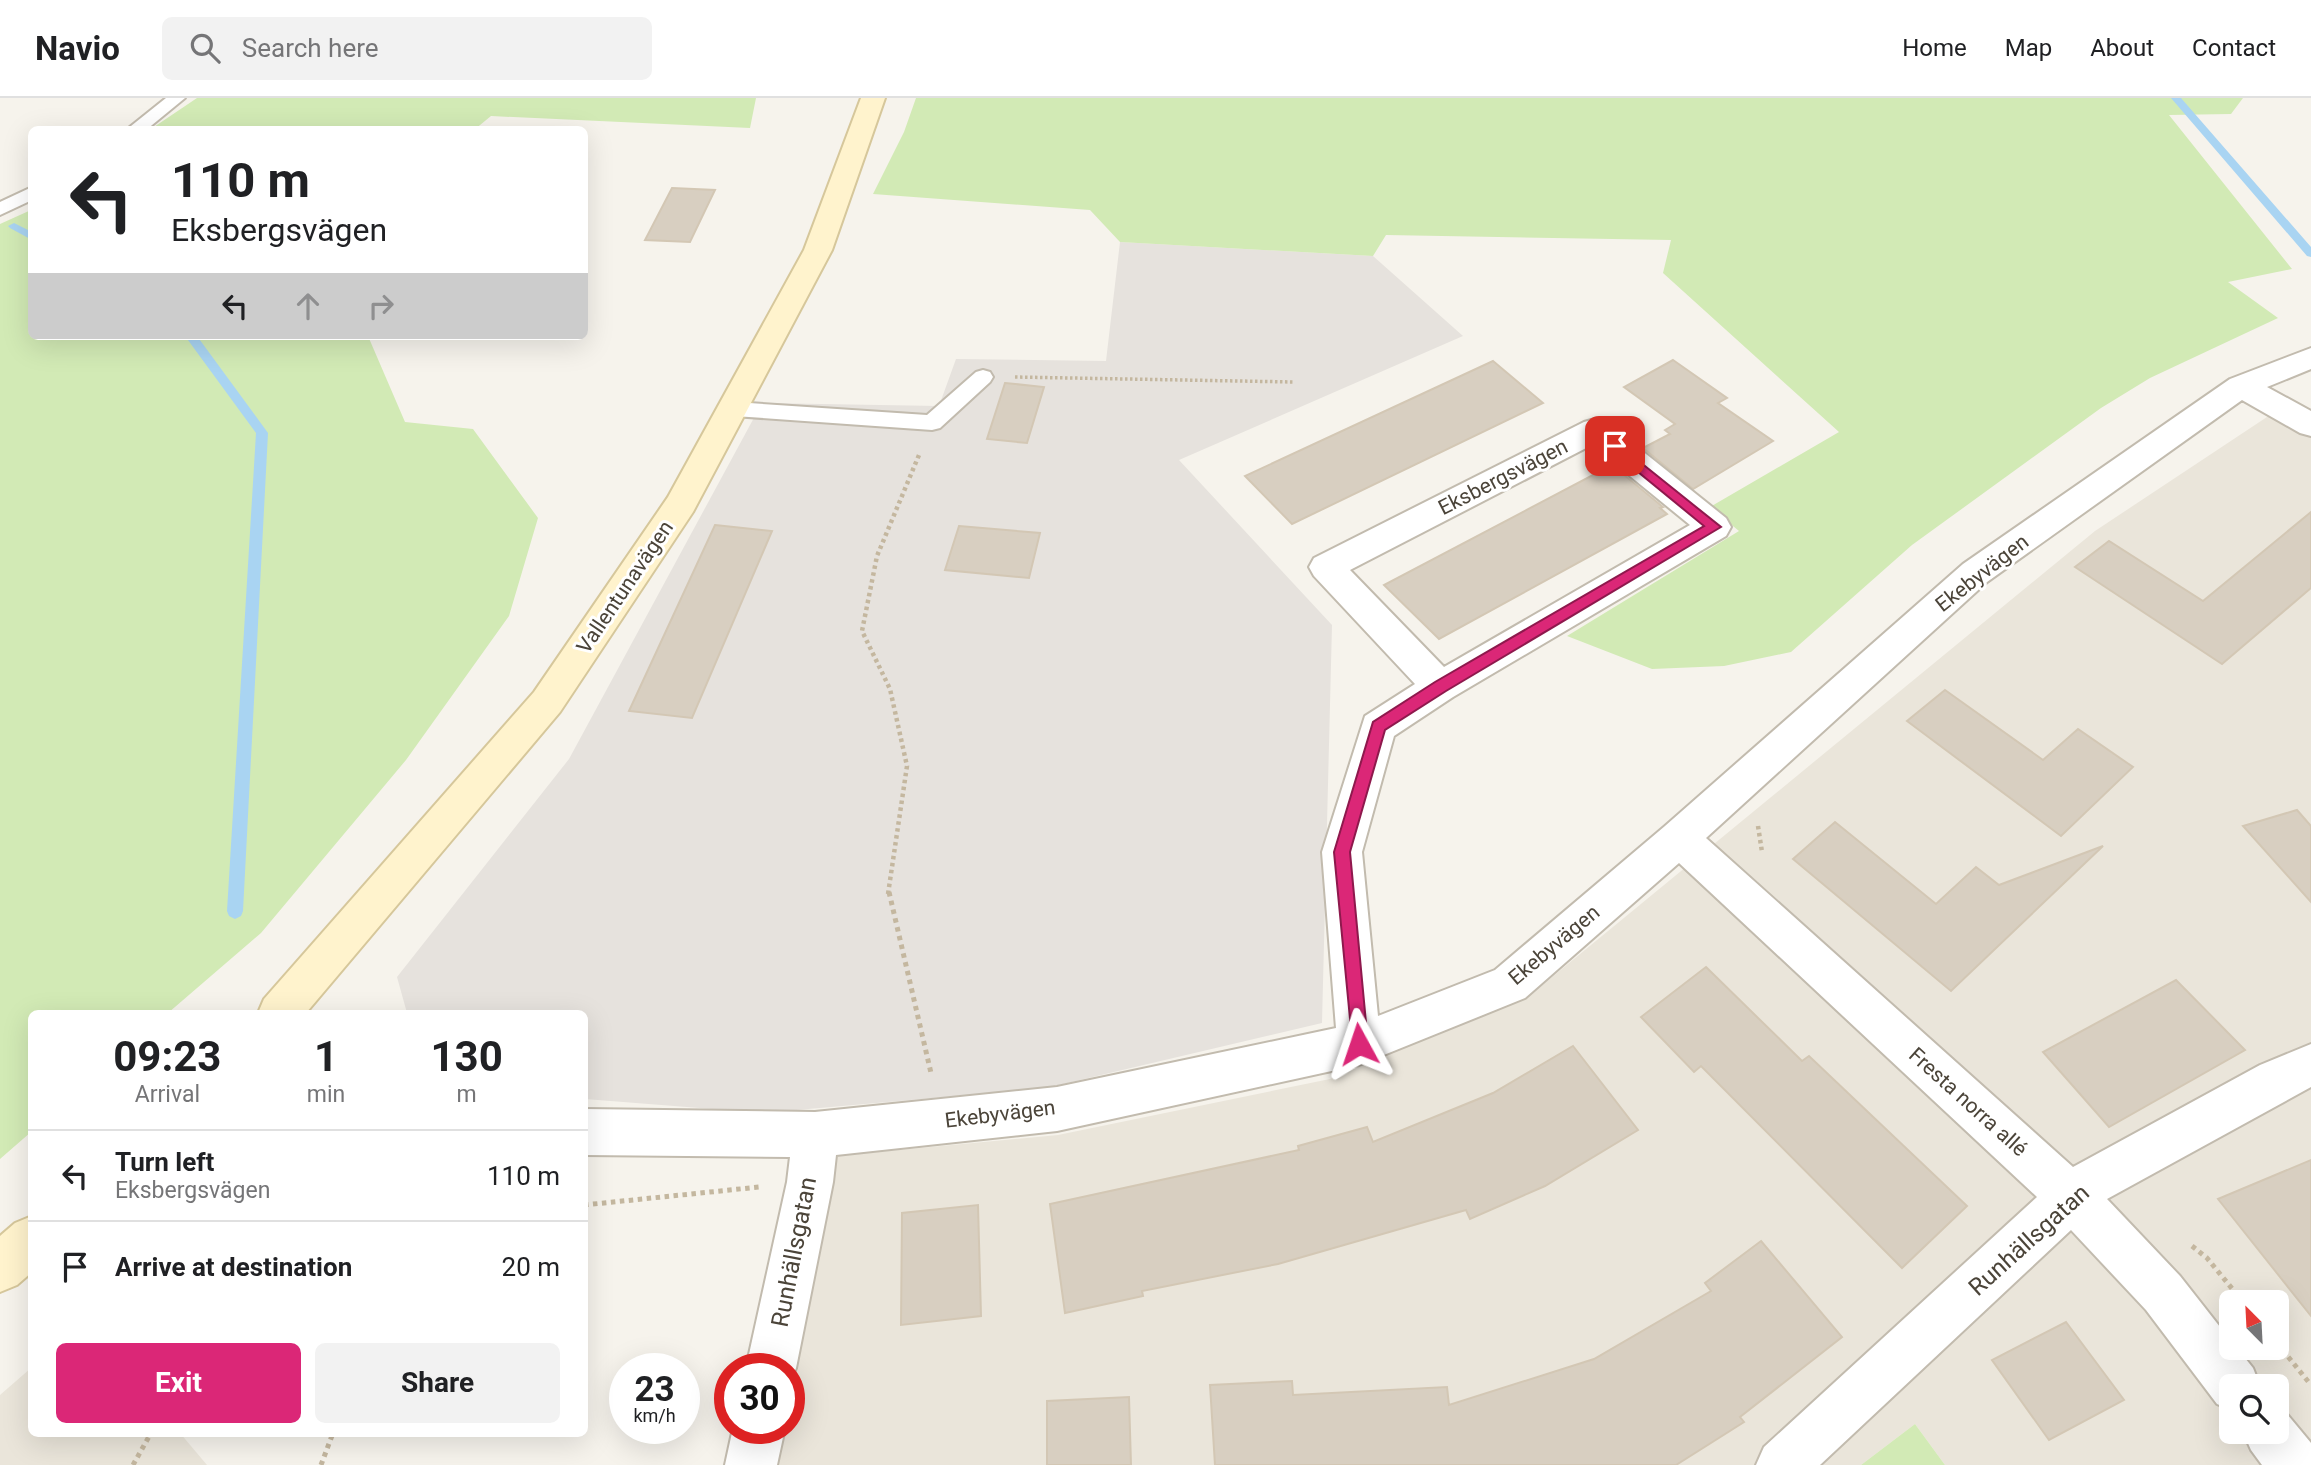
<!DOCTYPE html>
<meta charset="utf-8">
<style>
:root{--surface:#fff;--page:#f2f2f2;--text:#202124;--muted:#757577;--line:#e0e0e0;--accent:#db2777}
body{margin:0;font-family:Roboto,sans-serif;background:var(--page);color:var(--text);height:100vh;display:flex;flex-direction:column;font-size:26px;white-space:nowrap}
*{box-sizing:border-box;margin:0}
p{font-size:23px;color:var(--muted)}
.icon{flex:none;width:38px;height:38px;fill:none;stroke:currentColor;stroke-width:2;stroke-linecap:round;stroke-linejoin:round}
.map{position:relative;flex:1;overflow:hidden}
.details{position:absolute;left:28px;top:912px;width:560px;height:427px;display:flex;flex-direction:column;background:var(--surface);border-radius:10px;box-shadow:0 7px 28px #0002}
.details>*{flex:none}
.guide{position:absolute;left:28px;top:28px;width:560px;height:214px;border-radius:10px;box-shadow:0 7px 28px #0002;background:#fff;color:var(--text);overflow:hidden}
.needle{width:46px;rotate:336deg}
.buttons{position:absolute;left:2219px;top:1192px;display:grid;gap:14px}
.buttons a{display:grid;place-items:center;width:70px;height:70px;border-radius:10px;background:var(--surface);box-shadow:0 7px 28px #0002;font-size:35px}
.speed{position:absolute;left:609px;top:1255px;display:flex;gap:14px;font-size:35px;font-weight:700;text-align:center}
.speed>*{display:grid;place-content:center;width:91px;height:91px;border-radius:50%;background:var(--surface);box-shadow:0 7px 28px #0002;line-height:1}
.speed small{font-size:18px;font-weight:400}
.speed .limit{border:10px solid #d22;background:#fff;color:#111}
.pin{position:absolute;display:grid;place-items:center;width:60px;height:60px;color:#fff;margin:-30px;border-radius:14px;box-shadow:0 4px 10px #0006}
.me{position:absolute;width:77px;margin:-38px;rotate:355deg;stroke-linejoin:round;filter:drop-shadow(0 0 5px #0008)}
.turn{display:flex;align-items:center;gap:24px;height:147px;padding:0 28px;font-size:32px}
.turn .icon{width:91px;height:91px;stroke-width:2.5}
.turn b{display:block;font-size:49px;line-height:60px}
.lanes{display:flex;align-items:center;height:66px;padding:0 28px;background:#0003;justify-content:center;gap:35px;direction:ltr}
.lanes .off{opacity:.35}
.eta{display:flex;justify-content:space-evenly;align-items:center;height:119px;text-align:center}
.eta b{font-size:42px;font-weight:700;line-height:49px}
.cta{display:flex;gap:14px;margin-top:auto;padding:14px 28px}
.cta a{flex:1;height:80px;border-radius:10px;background:var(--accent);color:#fff;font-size:28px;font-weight:700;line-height:80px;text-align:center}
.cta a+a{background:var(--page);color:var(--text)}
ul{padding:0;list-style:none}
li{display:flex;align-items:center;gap:21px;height:91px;padding:0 28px;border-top:2px solid var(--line)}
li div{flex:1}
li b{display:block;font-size:26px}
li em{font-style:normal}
header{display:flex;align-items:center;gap:42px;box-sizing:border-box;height:98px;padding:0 35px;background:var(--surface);border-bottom:2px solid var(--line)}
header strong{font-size:33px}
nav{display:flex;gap:38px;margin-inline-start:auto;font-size:24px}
.search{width:490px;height:63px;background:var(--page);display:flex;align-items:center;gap:18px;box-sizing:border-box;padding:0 24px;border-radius:10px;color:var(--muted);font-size:26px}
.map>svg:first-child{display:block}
</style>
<header>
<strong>Navio</strong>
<div class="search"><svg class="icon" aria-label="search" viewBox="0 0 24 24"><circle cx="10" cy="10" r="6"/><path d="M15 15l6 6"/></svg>Search here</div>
<nav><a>Home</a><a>Map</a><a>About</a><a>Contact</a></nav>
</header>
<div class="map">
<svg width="2311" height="1367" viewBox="0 0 2311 1367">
<rect width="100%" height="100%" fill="#f6f3ec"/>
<path fill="#eae5da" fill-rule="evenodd" d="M 2270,317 L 2311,340 L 2311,1367 L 1945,1367 L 1915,1326 L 1861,1367 L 760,1367 L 764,1330 L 789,1330 L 789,1270 L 771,1270 L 793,1062 L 1058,1037 L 1330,981 L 1535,893 L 2095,433 ZM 2231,1204 L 2277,1204 L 2277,1250 L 2231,1250 ZM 2231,1288 L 2277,1288 L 2277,1334 L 2231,1334 Z
M 31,1270 L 32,1335 L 180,1335 L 207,1367 L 0,1367 L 0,1297 Z"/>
<path fill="#e6e2dd" d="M 1120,144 L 1373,158 L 1463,238 L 1179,362 L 1332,527 L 1322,925 L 1046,990 L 763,1015 L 585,1001 L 584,915 L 407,915 L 397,879 L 569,661 L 762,305 L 939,308 L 956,261 L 1106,263 Z"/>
<path fill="#d2eab5" d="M 197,0 L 756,0 L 750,30 L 491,18 L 474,32 L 151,31 Z
M 916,0 L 2243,0 L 2231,16 L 2169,17 L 2292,171 L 2228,184 L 2278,220 L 2150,280 L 2101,310 L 1912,447 L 1791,554 L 1724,568 L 1652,571 L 1567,538 L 1739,433 L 1710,409 L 1839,334 L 1663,175 L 1671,142 L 1386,137 L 1373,158 L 1120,144 L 1090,112 L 873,96 L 904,34 Z
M 31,112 L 32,238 L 368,238 L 405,324 L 473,331 L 538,420 L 509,518 L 406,662 L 261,835 L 168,915 L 32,915 L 31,1034 L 0,1061 L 0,126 Z
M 1915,1326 L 1945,1367 L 1861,1367 Z"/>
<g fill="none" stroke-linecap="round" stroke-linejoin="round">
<path fill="#a9d4f2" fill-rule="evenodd" d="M 2171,0 L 2181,0 L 2311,149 L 2311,159 L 2307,158 Z
M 14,125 L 32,134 L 32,142 L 10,130 L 8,128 Z
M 185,238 L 197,238 L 268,335 L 243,813 L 241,818 L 235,821 L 229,818 L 227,813 L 256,335 Z"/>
</g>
<path fill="#d8cfc1" stroke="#d3c7b4" stroke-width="2" d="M 672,90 L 715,92 L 690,144 L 645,142 Z
M 1673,262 L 1727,300 L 1718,305 L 1773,343 L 1693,391 L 1643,350 L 1670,336 L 1665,332 L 1675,326 L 1624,289 Z
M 1493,263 L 1543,305 L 1292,426 L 1245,378 Z
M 1005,285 L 1044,289 L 1027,345 L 987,341 Z
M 1612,367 L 1663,409 L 1660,410 L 1667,416 L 1439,541 L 1384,487 Z
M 2311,414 L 2311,490 L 2222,566 L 2075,469 L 2109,443 L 2203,503 Z
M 715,427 L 772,433 L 692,620 L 629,613 Z
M 959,428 L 1040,435 L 1029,480 L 945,472 Z
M 1945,592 L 2043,662 L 2078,631 L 2133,669 L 2061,738 L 1907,623 Z
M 2297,712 L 2311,728 L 2311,804 L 2243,728 Z
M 1835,724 L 1936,806 L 1976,769 L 1999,787 L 2103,748 L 1951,893 L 1793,761 Z
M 1706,869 L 1802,963 L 1809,958 L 1967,1108 L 1902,1170 L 1701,968 L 1694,974 L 1641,919 Z
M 2176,882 L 2245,952 L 2109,1029 L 2043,954 Z
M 1573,948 L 1638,1032 L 1545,1088 L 1470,1121 L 1466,1112 L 1278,1166 L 1142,1193 L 1143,1198 L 1065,1215 L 1050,1106 L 1299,1052 L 1298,1048 L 1367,1029 L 1373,1044 L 1493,995 Z
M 2311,1062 L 2311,1218 L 2218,1101 Z
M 978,1107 L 981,1218 L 901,1227 L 902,1115 Z
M 1761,1143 L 1842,1239 L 1740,1319 L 1744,1324 L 1676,1367 L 1215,1367 L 1210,1287 L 1292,1283 L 1293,1297 L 1447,1289 L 1449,1307 L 1594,1261 L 1711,1193 L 1705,1185 Z
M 2066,1224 L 2124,1302 L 2049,1342 L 1992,1262 Z
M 1129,1299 L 1131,1367 L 1047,1367 L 1047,1303 Z"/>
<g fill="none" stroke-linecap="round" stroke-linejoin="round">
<g stroke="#c2bbae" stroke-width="4">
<path id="lane" d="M 166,0 L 185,0 L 146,32 L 126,32 Z
M 32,89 L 32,102 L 0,117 L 0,104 Z
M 983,272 L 990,274 L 993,279 L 990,284 L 940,330 L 932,332 L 734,318 L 727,316 L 723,311 L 727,306 L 734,304 L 927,317 L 976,274 Z"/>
</g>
<g stroke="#c2bbae" stroke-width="4">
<path id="street" d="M 2311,250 L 2311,271 L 2267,289 L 2311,313 L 2311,338 L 2300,335 L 2242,302 L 1987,484 L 1706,740 L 2073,1069 L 2260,967 L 2311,946 L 2311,989 L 2107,1101 L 2180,1178 L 2231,1243 L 2231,1250 L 2237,1250 L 2253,1270 L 2260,1288 L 2231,1288 L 2231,1312 L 2217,1306 L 2146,1212 L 2071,1132 L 1820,1367 L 1756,1367 L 1764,1349 L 2037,1099 L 1679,765 L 1525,900 L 1359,967 L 1057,1033 L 836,1057 L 833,1084 L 796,1270 L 789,1287 L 789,1270 L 746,1270 L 787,1084 L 790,1059 L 584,1057 L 584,1011 L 815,1014 L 1057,989 L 1336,930 L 1322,754 L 1365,618 L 1415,586 L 1314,478 L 1309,469 L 1314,460 L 1584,324 L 1595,321 L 1606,324 L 1726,420 L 1731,429 L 1726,438 L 1453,599 L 1394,638 L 1362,754 L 1378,918 L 1495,872 L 1665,728 L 1963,466 L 2230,281 ZM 1592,347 L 1690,427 L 1444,569 L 1350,472 Z
M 2277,1311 L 2287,1316 L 2311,1345 L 2311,1367 L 2262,1367 L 2251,1352 L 2243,1334 L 2277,1334 Z
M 733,1330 L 785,1330 L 777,1367 L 725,1367 Z"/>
</g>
<g stroke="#d6c79b" stroke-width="4">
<path id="secondary" d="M 861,0 L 885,0 L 832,152 L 693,414 L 560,614 L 306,915 L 258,915 L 264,901 L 534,594 L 668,399 L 804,152 Z
M 32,1118 L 32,1174 L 17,1187 L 0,1194 L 0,1138 L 15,1125 Z"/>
</g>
<path stroke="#c4b79f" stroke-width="3.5" stroke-dasharray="2.5 2.5" stroke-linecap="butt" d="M 1015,279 L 1294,284"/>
<path stroke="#c4b79f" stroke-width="4.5" stroke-dasharray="3.5 3.5" stroke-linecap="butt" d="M 1758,728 L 1762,754
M 888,796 L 907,668 L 890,591 L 862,533 L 877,458 L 919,357"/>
<path stroke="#c4b79f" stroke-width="5" stroke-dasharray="4.5 4.5" stroke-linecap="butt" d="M 889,794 L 931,975
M 584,1107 L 759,1089
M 2192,1148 L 2207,1160 L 2243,1204
M 2277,1245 L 2311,1287
M 133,1367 L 151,1335
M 321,1367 L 333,1335"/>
<use href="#lane" fill="#fff" fill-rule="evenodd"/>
<use href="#street" fill="#fff" fill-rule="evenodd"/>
<use href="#secondary" fill="#fff3cd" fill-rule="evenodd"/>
</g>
<path fill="#db2777" stroke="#8e194d" stroke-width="2" d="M 1615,344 L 1721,429 L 1446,593 L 1385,632 L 1350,754 L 1368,946 L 1365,952 L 1359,954 L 1353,952 L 1334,754 L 1373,624 L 1435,584 L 1704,428 L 1610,351 L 1608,348 Z"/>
<g text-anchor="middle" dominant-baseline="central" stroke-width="6" stroke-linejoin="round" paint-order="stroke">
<g font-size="21" fill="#4b4439" stroke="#fff">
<text transform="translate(1503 379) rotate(-27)">Eksbergsvägen</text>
<text transform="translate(1982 475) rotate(-38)">Ekebyvägen</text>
<text transform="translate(625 489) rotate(-56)">Vallentunavägen</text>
<text transform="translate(1554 847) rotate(-40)">Ekebyvägen</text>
<text transform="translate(1968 1004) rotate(42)">Fresta norra allé</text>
<text transform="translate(1000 1016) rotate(-7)">Ekebyvägen</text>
</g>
<g font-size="24" fill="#4b4439" stroke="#fff">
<text transform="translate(2029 1142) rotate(-42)">Runhällsgatan</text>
<text transform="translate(794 1154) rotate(-79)">Runhällsgatan</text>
</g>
</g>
</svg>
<div class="buttons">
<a><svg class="needle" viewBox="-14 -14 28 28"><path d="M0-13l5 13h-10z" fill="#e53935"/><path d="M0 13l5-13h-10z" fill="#757577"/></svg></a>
<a><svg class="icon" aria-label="search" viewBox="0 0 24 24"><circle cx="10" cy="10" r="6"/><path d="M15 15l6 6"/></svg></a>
</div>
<div class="speed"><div>23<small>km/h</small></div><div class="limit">30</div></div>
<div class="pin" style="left:1615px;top:348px;background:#d93025"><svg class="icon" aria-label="arrive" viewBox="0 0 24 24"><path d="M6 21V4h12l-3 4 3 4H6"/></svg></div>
<svg class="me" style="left:1359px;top:946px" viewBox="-20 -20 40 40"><path d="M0-17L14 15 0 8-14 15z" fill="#db2777" stroke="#fff" stroke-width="4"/></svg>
<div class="guide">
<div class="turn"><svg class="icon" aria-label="left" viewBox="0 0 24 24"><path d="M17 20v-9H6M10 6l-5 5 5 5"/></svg><div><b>110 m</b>Eksbergsvägen</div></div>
<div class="lanes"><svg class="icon" aria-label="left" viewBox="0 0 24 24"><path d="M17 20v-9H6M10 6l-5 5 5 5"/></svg><svg class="icon off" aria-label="ahead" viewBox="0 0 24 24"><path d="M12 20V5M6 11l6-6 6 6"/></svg><svg class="icon off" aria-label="right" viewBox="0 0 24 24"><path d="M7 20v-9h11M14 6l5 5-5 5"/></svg></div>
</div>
<section class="details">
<div class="eta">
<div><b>09:23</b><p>Arrival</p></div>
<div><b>1</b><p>min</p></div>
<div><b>130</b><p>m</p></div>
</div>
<ul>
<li><svg class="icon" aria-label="left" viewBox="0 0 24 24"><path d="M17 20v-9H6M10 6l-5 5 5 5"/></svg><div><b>Turn left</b><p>Eksbergsvägen</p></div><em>110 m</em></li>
<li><svg class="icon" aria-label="arrive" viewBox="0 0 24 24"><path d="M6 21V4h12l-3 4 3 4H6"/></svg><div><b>Arrive at destination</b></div><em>20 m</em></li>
</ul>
<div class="cta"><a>Exit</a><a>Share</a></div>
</section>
</div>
